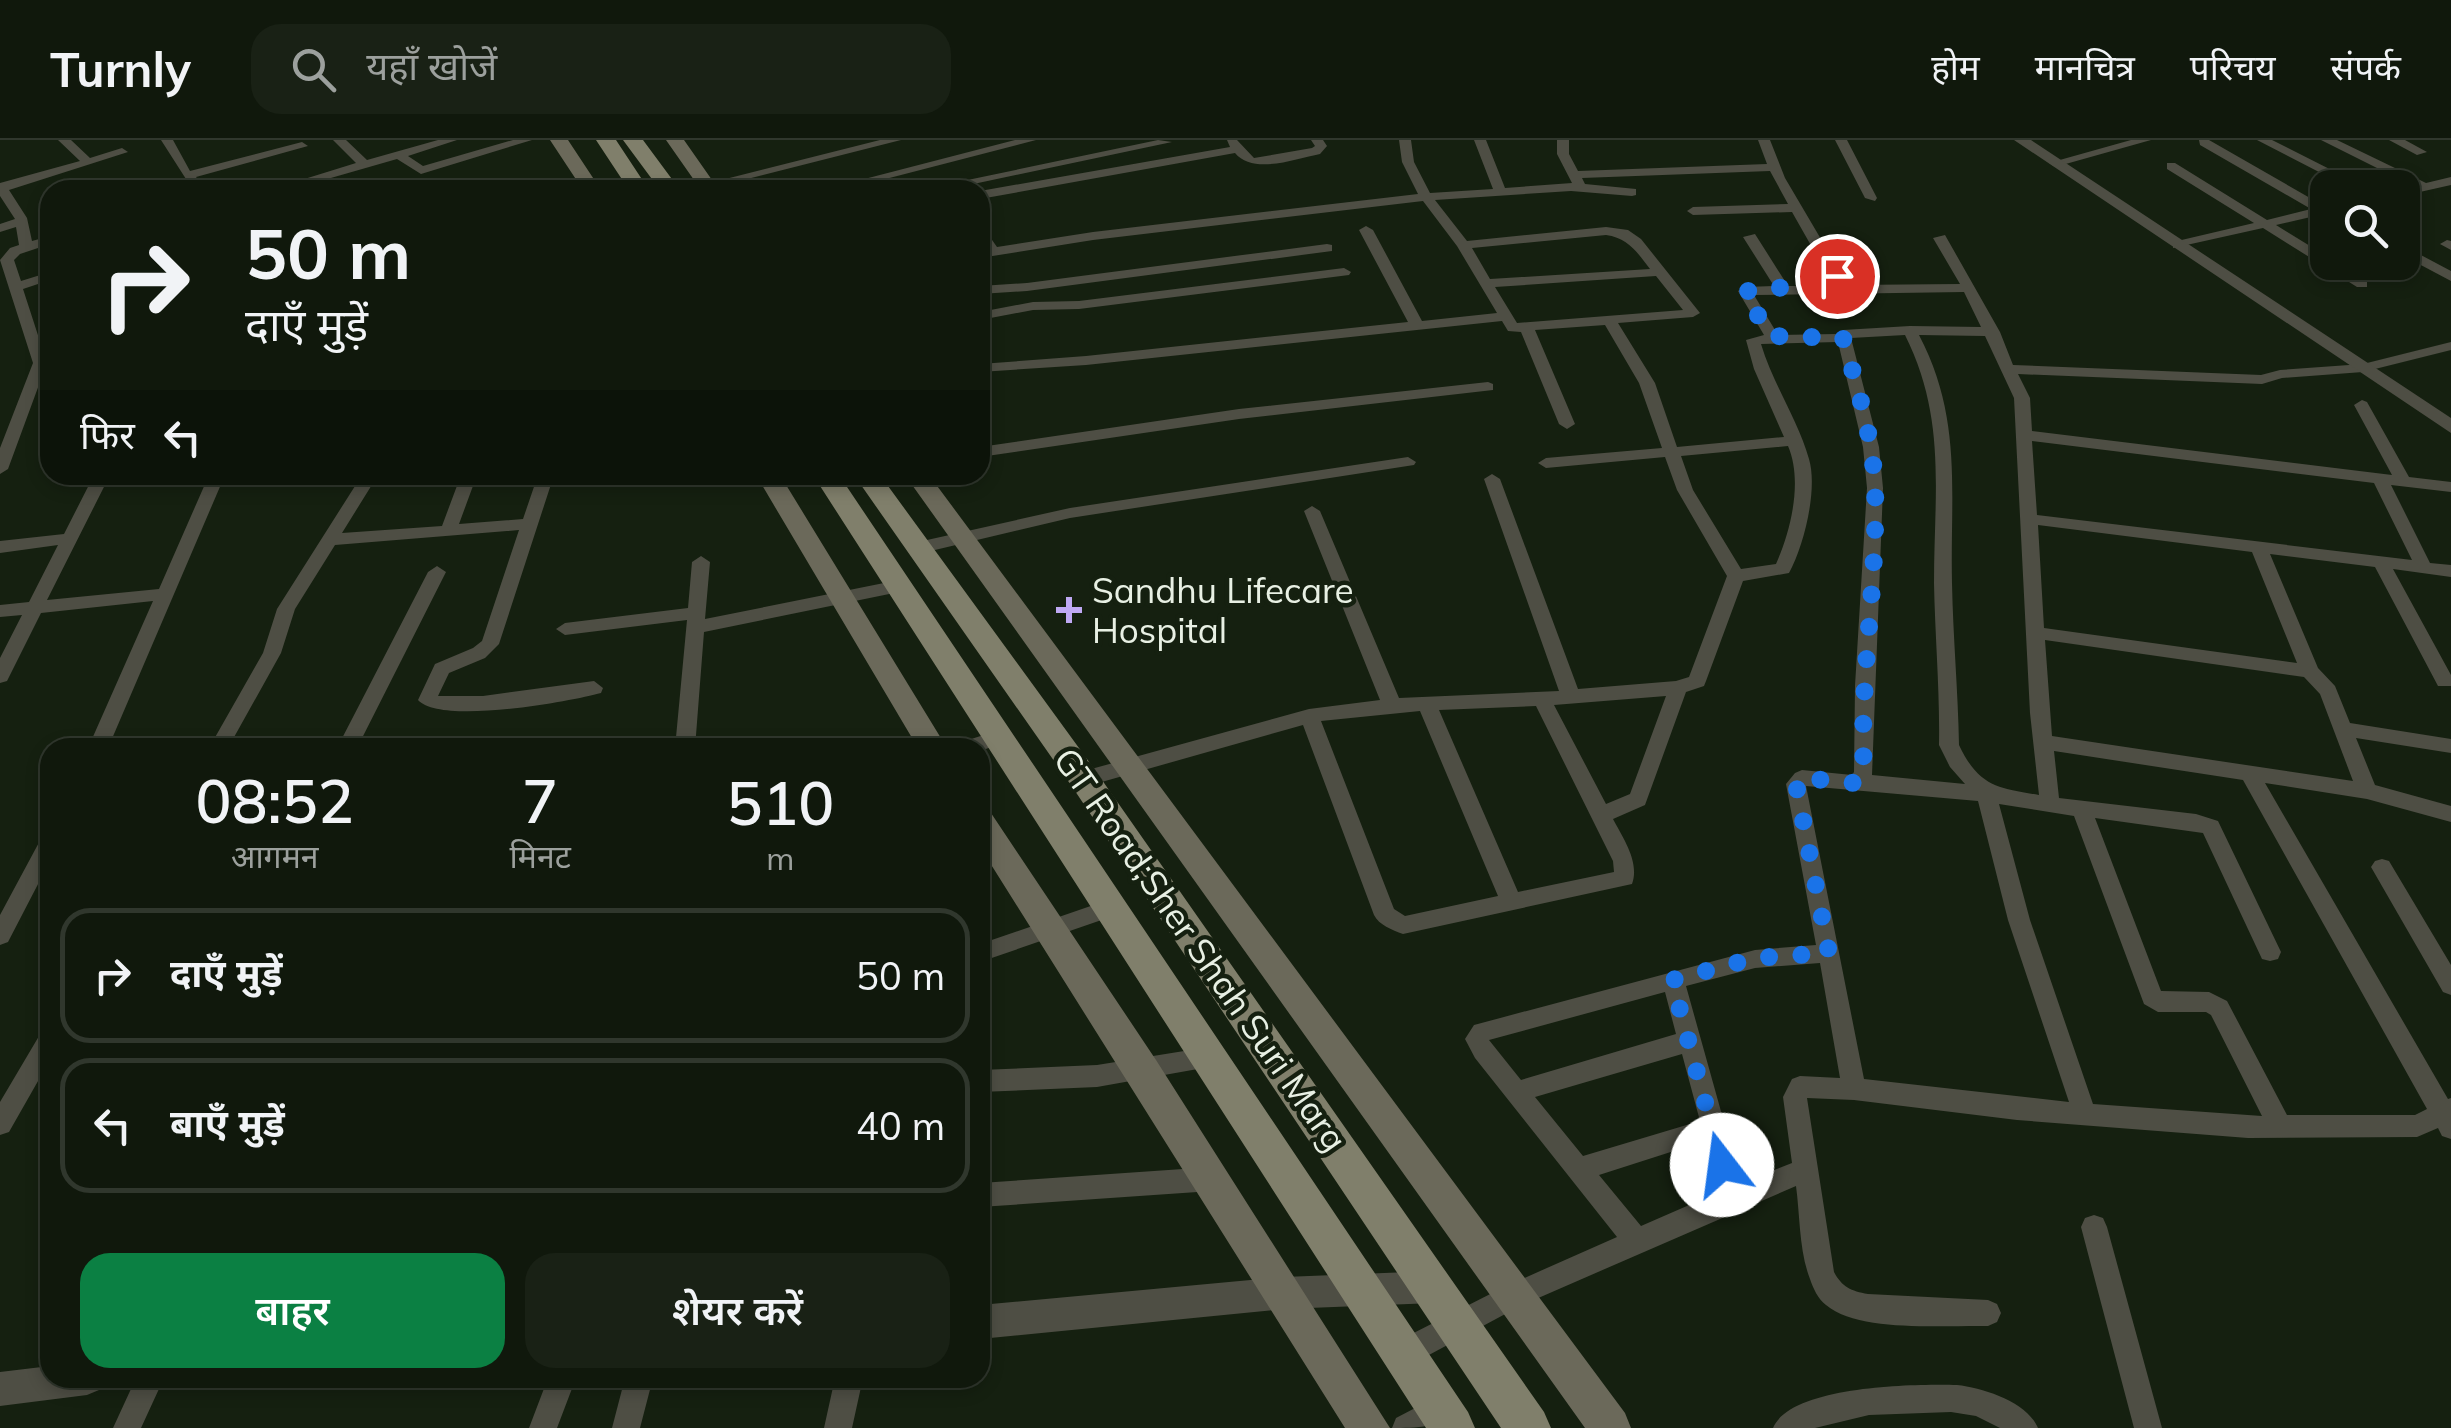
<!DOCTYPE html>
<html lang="hi">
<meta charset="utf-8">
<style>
:root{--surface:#10180c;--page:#192115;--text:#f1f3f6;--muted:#9ca09d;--line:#30372d;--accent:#0b8043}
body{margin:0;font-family:Mulish,"Noto Sans Devanagari",sans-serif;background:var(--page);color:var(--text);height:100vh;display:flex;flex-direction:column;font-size:38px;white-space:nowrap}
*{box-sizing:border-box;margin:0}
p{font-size:32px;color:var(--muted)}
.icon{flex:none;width:55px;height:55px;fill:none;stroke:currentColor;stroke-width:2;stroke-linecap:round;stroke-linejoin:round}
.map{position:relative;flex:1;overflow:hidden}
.drawer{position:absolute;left:40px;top:598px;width:950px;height:650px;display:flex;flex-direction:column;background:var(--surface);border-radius:30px;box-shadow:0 5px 15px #0003,0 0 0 2px var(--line)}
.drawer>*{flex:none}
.guide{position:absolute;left:40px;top:40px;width:950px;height:305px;border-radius:30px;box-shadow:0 5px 15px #0003,0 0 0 2px var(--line);background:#10180c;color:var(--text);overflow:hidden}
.fabs{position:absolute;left:2310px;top:30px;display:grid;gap:20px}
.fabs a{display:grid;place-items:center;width:110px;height:110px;border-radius:20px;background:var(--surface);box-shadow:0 5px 15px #0003,0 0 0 2px var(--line);font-size:50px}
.pin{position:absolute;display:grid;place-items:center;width:85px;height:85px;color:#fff;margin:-42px;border:5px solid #fff;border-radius:50%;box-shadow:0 2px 10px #0007}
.me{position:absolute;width:110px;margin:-55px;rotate:345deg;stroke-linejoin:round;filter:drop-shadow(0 0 8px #0008)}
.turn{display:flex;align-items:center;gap:35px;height:210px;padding:0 40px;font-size:45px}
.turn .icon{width:130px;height:130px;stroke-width:2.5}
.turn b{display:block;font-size:70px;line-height:85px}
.then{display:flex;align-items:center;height:95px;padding:0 40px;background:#0003;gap:20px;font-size:38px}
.eta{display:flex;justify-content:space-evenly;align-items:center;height:170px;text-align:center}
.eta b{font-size:60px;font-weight:600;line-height:70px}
.primary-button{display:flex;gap:20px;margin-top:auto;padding:20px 40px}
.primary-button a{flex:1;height:115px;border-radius:30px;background:var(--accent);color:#fff;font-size:40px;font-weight:600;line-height:115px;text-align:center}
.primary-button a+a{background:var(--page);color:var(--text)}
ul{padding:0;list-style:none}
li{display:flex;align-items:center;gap:30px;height:135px;margin:0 20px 15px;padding:0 20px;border:5px solid var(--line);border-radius:30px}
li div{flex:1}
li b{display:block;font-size:38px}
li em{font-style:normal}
header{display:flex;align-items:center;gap:60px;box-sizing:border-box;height:140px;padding:0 50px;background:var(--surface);border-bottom:2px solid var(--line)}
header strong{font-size:48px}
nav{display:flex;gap:55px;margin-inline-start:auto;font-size:35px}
.search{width:700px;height:90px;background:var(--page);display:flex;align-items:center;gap:25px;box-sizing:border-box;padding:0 35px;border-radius:30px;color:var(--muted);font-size:38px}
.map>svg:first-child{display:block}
</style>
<header>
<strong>Turnly</strong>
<div class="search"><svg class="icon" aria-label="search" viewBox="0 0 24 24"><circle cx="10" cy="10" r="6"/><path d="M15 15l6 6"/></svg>यहाँ खोजें</div>
<nav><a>होम</a><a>मानचित्र</a><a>परिचय</a><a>संपर्क</a></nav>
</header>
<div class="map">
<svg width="2451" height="1288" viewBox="0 0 2451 1288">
<rect width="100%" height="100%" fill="#152010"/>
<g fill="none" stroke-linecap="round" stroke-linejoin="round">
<path fill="#4e4e44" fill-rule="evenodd" d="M 58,0 L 71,0 L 90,18 L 122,8 L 128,12 L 9,50 L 27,78 L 32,101 L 50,96 L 50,104 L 20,114 L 14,120 L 21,141 L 50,132 L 50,140 L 23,149 L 47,223 L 8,329 L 0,334 L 0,308 L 33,223 L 0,120 L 10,108 L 19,105 L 16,87 L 0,92 L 0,84 L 15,79 L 0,56 L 0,43 L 80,21 Z
M 161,0 L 173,0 L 190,31 L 302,2 L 308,6 L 196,37 L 206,50 L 193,50 Z
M 333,0 L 346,0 L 367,20 L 438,0 L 457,0 L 408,16 L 423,26 L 513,0 L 532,0 L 421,34 L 397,19 L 289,50 L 269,50 L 356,23 Z
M 880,0 L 901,0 L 704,50 L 682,50 Z
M 1015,0 L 1036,0 L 843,50 L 822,50 Z
M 1158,0 L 1172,2 L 964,46 L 958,42 Z
M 1227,0 L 1237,0 L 1254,18 L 1312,8 L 1315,6 L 1311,0 L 1323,0 L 1327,6 L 1320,14 C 1295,19 1253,35 1235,13 L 980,59 L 980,51 L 1230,7 Z
M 1399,0 L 1411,0 L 1414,22 L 1430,53 L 1493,49 L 1474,0 L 1486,0 L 1505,48 L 1572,43 L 1557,14 L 1557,0 L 1569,0 L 1569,14 L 1578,31 L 1767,24 L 1758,0 L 1770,0 L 1785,38 L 1848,145 L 1960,144 L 1933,98 L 1945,95 L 2000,192 L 2013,225 L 2261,235 L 2280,230 L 2363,224 L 2451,202 L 2451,210 L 2363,232 L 2282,238 L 2262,244 L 2018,234 L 2030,258 L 2032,291 L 2392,335 L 2354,265 L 2362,260 L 2367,262 L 2409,337 L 2451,342 L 2451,352 L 2391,345 L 2430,423 L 2451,425 L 2451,437 L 2393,429 L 2451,535 L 2451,546 L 2438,546 L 2375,427 L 2270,414 L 2318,528 L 2335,546 L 2350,583 L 2451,599 L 2451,613 L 2356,598 L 2375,645 L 2451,666 L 2451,682 L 2367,659 L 2265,643 L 2448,959 L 2451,958 L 2451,999 L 2442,996 L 2438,988 L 2417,997 L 2248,998 L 2017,980 L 1854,960 L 1807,958 L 1834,1132 C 1842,1147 1851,1151 1868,1154 L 1988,1160 L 1997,1164 L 2001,1173 L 1997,1182 L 1988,1186 C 1946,1185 1859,1193 1826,1165 C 1818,1159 1813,1148 1810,1139 C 1799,1111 1800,1075 1796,1046 L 1522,1165 L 1414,1223 L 1404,1227 L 1394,1223 L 1390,1213 L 1394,1203 L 1504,1147 L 1617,1097 L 1475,918 L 1465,899 L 1474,885 L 1755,810 L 1816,805 L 1786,644 L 1795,633 L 1802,630 L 1852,635 L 1854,632 L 1855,546 L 1867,348 L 1863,307 L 1838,202 L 1761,204 C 1773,244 1798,280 1809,319 C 1818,349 1804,406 1789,433 L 1743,441 L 1706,541 L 1704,546 L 1686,552 L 1645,665 L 1613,679 C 1623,698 1640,722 1632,744 L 1403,794 C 1392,790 1379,785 1374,775 L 1303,585 L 1084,647 L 1077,644 L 1074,639 L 1077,634 L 1084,631 L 1309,569 L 1380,560 L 1304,371 L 1312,366 L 1320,371 L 1399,558 L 1559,551 L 1484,339 L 1492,334 L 1500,339 L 1578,549 L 1676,541 L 1689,537 L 1727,436 L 1677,350 L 1665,317 L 1546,328 L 1538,323 L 1546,318 L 1662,308 L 1639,243 L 1605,185 L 1535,190 L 1575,284 L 1567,289 L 1559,284 L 1521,192 L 1508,191 L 1502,181 L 1086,225 L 980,232 L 980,224 L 1086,216 L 1408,182 L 1359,90 L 1366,86 L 1373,90 L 1422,181 L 1497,173 L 1457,106 L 1423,61 L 1093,100 L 980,118 L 980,110 L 985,109 L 980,102 L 980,89 L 985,90 L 997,107 L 1093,92 L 1418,54 L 1402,22 ZM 1770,31 L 1788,64 L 1693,67 L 1687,71 L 1693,75 L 1792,72 L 1834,146 L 1788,146 L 1755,94 L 1743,97 L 1774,146 L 1745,147 L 1738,151 L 1764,195 L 1746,200 L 1754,229 L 1784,297 L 1677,307 L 1655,243 L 1618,183 L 1693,177 L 1700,173 L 1641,99 L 1628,90 L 1606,87 L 1467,101 L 1435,60 L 1571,51 L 1632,56 L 1636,55 L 1636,49 L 1585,44 L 1582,38 ZM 1606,95 C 1628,98 1637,112 1650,129 L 1490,139 L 1472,108 ZM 1656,136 L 1683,170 L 1517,183 L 1495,147 ZM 1964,152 L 1981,187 L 1910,186 L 1843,190 L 1836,194 L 1778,195 L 1754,155 ZM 1905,195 C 1947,279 1934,353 1934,443 C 1935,497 1940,551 1939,605 L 1950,627 L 1965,644 L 1872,635 L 1883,348 L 1879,307 L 1851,198 ZM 1919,195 L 1985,196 L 2014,258 L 2030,573 L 2039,655 C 1998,648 1979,647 1959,605 C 1958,551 1953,497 1952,443 C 1950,353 1963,279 1919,195 ZM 2032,301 L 2374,343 L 2412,420 L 2037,375 ZM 1788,306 C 1803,341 1791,390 1776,424 L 1741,429 L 1693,350 L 1681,316 ZM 2038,385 L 2252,412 L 2297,523 L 2044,488 ZM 2045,500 L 2304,537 L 2320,554 L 2353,641 L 2052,596 ZM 1666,556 L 1630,654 L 1606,664 L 1554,565 ZM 1536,566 L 1613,721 L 1614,732 L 1518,752 L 1439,570 ZM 1420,571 L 1498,756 L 1405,776 L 1394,769 L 1321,581 ZM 2054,611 L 2243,640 L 2427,969 L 2415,975 L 2287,975 L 2227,861 L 2209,852 L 2161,851 L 2095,678 L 2203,693 L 2262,819 L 2270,821 L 2278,819 L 2281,812 L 2218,681 L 2196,674 L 2059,658 ZM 1806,646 L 1978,661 L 2008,780 L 2069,962 L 1864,939 ZM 1999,664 L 2074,676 L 2144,864 L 2158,872 L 2206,872 L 2211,875 L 2262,976 L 2093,964 L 2030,780 ZM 1820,823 L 1840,938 L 1800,936 L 1792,939 L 1783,957 L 1792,1023 L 1741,1043 L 1686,846 L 1755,828 ZM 1665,852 L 1676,894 L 1521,940 L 1489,900 ZM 1682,914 L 1700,981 L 1583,1016 L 1535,957 ZM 1705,1001 L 1719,1052 L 1641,1086 L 1599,1035 Z
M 1835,0 L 1847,0 L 1877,58 L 1875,61 L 1865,58 Z
M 2131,0 L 2151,0 L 2055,27 L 2049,23 Z
M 2199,0 L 2209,0 L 2324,66 L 2328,65 L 2328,73 L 2276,85 L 2328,117 L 2328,122 L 2337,122 L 2367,141 L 2367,147 L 2357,147 L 2263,88 L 2173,108 L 2173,102 L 2254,83 L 2167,29 L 2167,23 L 2175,23 L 2267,80 L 2311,69 L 2200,5 Z
M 2257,0 L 2272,0 L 2367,48 L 2350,48 Z
M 2321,0 L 2337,0 L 2426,43 L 2451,37 L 2451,45 L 2402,56 L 2402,48 L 2413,46 Z
M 2389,0 L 2405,0 L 2427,12 L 2417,15 Z
M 2447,100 L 2451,101 L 2451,110 L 2440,104 Z
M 1327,104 L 1332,105 L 1332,111 L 1027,151 L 980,154 L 980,146 L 1027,143 Z
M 2402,105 L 2451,131 L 2451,141 L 2402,115 Z
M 1344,128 L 1351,132 L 1349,135 L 1079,169 L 1033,170 L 980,180 L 980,172 L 1033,162 L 1079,161 Z
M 1488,242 L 1493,244 L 1493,250 L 1239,279 L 980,317 L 980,307 L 1239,269 Z
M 1408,317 L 1416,322 L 1414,325 L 1070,378 L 918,414 L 909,408 L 918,402 L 1070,368 Z
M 94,335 L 110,335 L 47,460 L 159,449 L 209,335 L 225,335 L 108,608 L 88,608 L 153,461 L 41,473 L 7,541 L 0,543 L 0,518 L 22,475 L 0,477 L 0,465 L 29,462 L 58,405 L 0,413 L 0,401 L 64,394 Z
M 362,335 L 378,335 L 342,393 L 442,386 L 461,335 L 477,335 L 459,384 L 523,379 L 538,335 L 554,335 L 499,504 L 485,518 L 449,533 L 438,556 L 483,556 L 594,541 L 603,548 L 601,553 C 568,562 440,585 418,560 L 435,524 L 473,508 L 482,501 L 519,390 L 335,405 L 295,469 L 281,513 L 228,608 L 209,608 L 263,513 L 277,469 Z
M 701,416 L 710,422 L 705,479 L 899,440 L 908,446 L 899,452 L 704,492 L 695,608 L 675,608 L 687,480 L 565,495 L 556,489 L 565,483 L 688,468 L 692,422 Z
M 437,426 L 446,432 L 357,608 L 337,608 L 428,432 Z
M 999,590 L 1006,592 L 1009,597 L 1006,602 L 980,611 L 980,608 L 957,608 L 959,603 Z
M 50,693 L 50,721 L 8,802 L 0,805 L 0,775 L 43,695 Z
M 2382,719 L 2389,721 L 2451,825 L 2451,855 L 2443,852 L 2371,727 L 2375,721 Z
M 1111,759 L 1119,762 L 1122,768 L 1119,774 L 980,822 L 980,804 Z
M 50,888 L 50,920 L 9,992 L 0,995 L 0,962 L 42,891 Z
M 1209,907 L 1217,910 L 1221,917 L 1217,924 L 1209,927 L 1097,947 L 980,952 L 980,930 L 1097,925 Z
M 1212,1027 L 1221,1031 L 1224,1039 L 1221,1047 L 1212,1051 L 980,1067 L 980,1043 Z
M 2094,1075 L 2103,1078 L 2107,1087 L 2162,1288 L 2134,1288 L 2081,1087 L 2085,1078 Z
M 136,1238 L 164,1238 L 141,1288 L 113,1288 Z
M 548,1238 L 576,1238 L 557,1288 L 529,1288 Z
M 625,1238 L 653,1238 L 640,1288 L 612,1288 Z
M 835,1238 L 863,1238 L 852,1288 L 824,1288 Z
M 1957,1245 C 1984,1248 2027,1262 2038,1288 L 2000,1288 L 1976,1276 L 1951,1272 L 1869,1275 L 1815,1288 L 1773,1288 C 1791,1245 1917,1244 1957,1245 Z
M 1440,1255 L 1450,1259 L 1454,1269 C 1444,1288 1415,1288 1392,1288 L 1396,1278 Z"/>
<path fill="#4e4e44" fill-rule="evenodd" d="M 2014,0 L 2031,0 L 2451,278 L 2451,293 Z
M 1434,1131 L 1446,1135 L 1450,1147 L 1446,1159 L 1434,1163 L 1284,1169 L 980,1199 L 980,1165 L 1284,1137 Z
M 50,1226 L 50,1238 L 104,1238 L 99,1250 L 87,1255 L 0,1266 L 0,1232 Z"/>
<path fill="#6b695a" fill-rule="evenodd" d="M 550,0 L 568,0 L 601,50 L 583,50 Z
M 666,0 L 684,0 L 719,50 L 701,50 Z
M 756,335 L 780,335 L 947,608 L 918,608 Z
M 905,335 L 929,335 L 1625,1273 L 1631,1288 L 1585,1288 Z
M 980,670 L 991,673 L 1156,920 L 1390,1288 L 1345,1288 L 980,707 Z"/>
<path fill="#807f6b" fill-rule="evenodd" d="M 596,0 L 616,0 L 649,50 L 629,50 Z
M 623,0 L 643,0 L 680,50 L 660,50 Z
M 813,335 L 839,335 L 1468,1272 L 1475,1288 L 1426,1288 Z
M 854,335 L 880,335 L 1095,630 L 1544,1272 L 1551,1288 L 1501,1288 L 1073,648 Z"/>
</g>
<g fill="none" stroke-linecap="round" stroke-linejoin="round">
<path stroke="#1a73e8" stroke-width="18" stroke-dasharray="0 32.4" d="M 1722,1025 L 1672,840 L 1755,818 L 1829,813 L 1796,644 L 1802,638 L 1855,643 L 1864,632 C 1859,537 1878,443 1875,348 C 1873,297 1857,246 1843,198 L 1772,196 L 1743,153 L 1756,148 L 1842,147 L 1837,136"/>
</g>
<path fill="#bfa9f4" stroke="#152010" stroke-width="4" d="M1064 455h10v10h10v10h-10v10h-10v-10h-10v-10h10z"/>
<g text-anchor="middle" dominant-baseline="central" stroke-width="9" stroke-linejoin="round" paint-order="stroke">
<g font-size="35" fill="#e8f0e4" stroke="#152010" text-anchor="start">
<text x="1092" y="450">Sandhu Lifecare<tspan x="1092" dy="40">Hospital</tspan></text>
</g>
<g font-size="35" fill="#e8f0e4" stroke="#152010">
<text transform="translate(1201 809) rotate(55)">GT Road;Sher Shah Suri Marg</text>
</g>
</g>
</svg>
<div class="fabs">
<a><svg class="icon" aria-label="search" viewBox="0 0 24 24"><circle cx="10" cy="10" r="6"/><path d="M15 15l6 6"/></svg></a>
</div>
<div class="pin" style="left:1837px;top:136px;background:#d93025"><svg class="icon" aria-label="arrive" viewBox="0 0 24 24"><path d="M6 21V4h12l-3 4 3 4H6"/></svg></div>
<svg class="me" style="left:1722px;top:1025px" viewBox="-20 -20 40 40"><circle r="19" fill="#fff"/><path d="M0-13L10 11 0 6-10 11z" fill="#1a73e8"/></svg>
<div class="guide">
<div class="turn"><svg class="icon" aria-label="right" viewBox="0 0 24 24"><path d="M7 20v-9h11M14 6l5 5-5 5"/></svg><div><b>50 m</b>दाएँ मुड़ें</div></div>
<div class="then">फिर<svg class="icon" aria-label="left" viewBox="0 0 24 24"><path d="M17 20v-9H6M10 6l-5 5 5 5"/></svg></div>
</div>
<section class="drawer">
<div class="eta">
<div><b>08:52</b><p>आगमन</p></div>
<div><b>7</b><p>मिनट</p></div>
<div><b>510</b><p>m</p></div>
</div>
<ul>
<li><svg class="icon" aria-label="right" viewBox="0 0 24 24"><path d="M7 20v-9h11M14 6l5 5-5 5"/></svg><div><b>दाएँ मुड़ें</b></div><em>50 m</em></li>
<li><svg class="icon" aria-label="left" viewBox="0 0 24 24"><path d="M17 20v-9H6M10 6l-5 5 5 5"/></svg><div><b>बाएँ मुड़ें</b></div><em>40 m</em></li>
</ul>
<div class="primary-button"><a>बाहर</a><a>शेयर करें</a></div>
</section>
</div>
